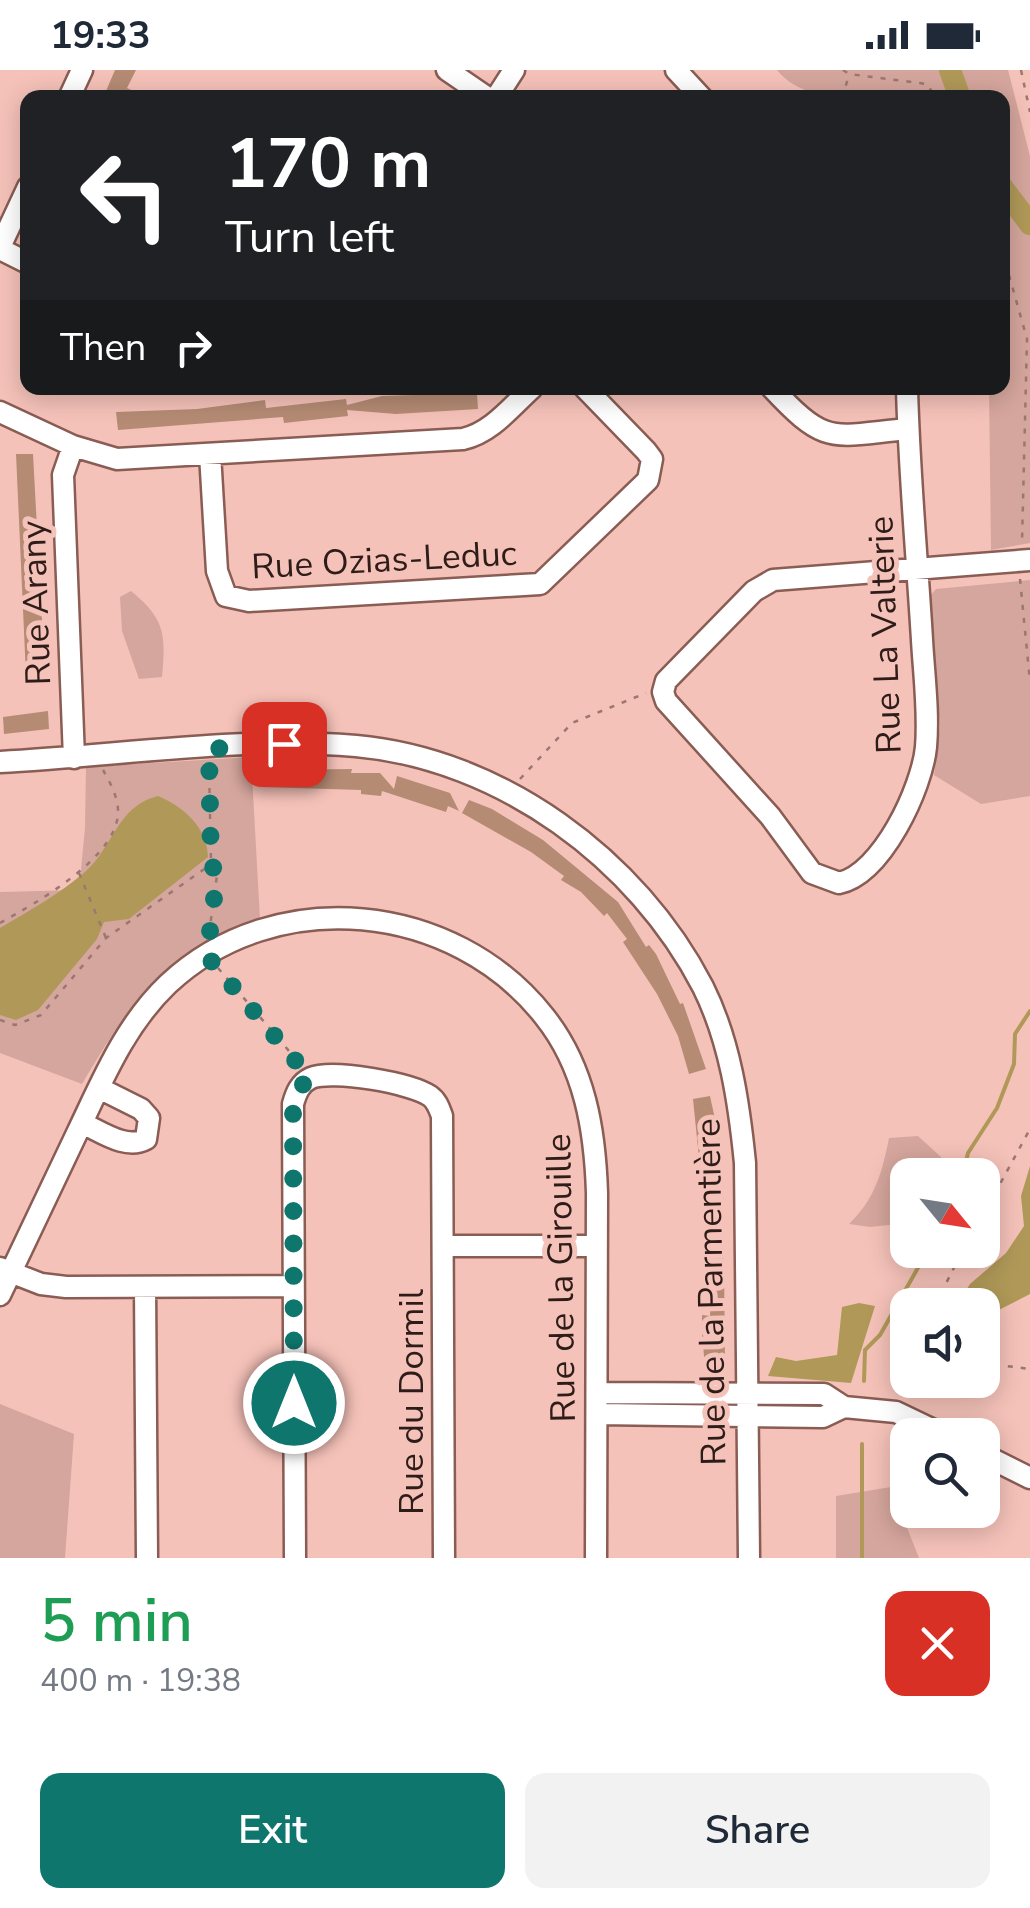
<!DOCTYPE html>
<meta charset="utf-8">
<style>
:root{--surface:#fff;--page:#f2f2f3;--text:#1f2937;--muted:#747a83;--accent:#0f766e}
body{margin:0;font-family:"Nunito Sans",sans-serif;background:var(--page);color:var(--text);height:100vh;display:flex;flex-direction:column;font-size:38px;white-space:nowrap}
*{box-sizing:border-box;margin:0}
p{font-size:32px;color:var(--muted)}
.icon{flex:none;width:55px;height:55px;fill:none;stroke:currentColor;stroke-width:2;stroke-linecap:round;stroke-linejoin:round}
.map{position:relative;height:1488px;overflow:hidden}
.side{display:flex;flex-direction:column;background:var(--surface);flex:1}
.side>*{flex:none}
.banner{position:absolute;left:20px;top:20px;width:990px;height:305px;border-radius:20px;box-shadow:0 5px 25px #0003;background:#202124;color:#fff;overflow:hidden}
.needle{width:65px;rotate:120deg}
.tools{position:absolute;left:890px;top:1088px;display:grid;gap:20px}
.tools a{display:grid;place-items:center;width:110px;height:110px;border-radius:20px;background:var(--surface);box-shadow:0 5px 25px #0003;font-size:50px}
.pin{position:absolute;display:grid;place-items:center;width:85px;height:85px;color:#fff;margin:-42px;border-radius:20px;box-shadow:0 5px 15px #0006}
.me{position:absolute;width:110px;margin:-55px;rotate:0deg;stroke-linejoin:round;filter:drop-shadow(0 0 8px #0008)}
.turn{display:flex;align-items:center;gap:35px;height:210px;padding:0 40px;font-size:45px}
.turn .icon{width:130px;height:130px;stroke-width:2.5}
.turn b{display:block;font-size:70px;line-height:85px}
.then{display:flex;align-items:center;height:95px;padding:0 40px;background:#0003;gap:20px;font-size:38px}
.round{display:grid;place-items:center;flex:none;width:105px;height:105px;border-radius:20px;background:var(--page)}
.head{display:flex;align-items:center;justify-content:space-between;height:170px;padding:0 40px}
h1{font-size:60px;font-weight:600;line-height:75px;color:#1e9e55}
.action{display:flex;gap:20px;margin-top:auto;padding:20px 40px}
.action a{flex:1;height:115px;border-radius:20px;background:var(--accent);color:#fff;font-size:40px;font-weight:600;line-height:115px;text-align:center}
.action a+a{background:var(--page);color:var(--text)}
.status{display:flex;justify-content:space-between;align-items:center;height:70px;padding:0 50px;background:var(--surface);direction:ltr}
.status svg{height:28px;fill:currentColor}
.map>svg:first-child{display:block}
</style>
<div class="status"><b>19:33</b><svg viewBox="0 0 49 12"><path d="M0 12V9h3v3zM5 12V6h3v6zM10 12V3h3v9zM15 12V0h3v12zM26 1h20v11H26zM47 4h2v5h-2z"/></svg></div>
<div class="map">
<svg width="1030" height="1488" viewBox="0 0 1030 1488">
<rect width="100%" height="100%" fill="#f5c2b9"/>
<path fill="#d5a69d" d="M 777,0 L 1008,0 L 1030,86 L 1030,473 L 991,480 L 989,318 L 1002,318 L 1002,28 L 919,28 L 918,24 C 874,26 807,38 777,0 Z
M 1030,510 L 1030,726 L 981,734 L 934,705 L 940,656 L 929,527 L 936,519 Z
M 131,521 C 165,549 166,564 162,607 L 139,609 L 122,561 L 120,527 Z
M 251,687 L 260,849 C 163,886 133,928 82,1014 L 0,983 L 0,822 L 79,820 L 85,758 L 86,697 Z
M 918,1066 L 941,1087 L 937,1105 L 908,1105 L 907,1153 L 870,1157 L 849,1154 C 875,1129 882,1103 889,1068 Z
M 0,1334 L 74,1364 L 65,1488 L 0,1488 Z
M 891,1417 L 919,1488 L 836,1488 L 836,1426 Z"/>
<path fill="#b09958" d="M 158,726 C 184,737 207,757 208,787 L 129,849 L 104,852 L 97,869 L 38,940 L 16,950 L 0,945 L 0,858 C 29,841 59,824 85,802 C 114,776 117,736 158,726 Z
M 1030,1096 L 1030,1224 L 983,1248 L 982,1235 L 957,1235 L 970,1214 L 1006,1183 L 1024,1156 L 1021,1126 Z
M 859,1233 L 875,1236 L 851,1313 L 768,1306 L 776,1287 L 796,1291 L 837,1285 L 842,1237 Z"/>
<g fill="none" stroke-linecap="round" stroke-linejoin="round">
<path stroke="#b09958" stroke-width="4" d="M 963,1105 L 968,1083 L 997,1038 L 1014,994 L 1015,964 L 1030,941
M 864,1311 L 865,1280 L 880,1265 L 928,1180
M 862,1488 L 862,1374"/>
<path stroke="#b09958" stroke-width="22" d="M 950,0 L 960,28
M 1002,117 L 1030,154"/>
</g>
<path fill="#b58b74" d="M 115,0 L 136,0 L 127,18 L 149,28 L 103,28 Z
M 477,323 L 478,339 L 396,344 L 347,340 L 348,346 L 284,353 L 283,347 L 118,360 L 116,342 L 197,339 L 265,330 L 266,338 L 346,329 L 347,335 L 382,326 Z
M 16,384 L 33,384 L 45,605 L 26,606 Z
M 48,641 L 49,659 L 4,664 L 3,647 Z
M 352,699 L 351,703 L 380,703 L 394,719 L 397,706 L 450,723 L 459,741 L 448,736 L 446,742 L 382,721 L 381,726 L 361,724 L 361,720 L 262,717 L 262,700 Z
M 469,730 L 492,739 L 543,770 L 618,832 L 646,877 L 649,875 L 656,884 L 680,934 L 683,933 L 706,999 L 689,1004 L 678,966 L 657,924 L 623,872 L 627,869 L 607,843 L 604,846 L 581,822 L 561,810 L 564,806 L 531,782 L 462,743 Z
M 710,1026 L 723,1086 L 725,1296 L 705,1297 L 702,1264 L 702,1245 L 710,1246 L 711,1224 L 706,1224 L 704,1098 L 700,1098 L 693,1029 Z"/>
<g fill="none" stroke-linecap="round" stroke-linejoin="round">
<g stroke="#895c54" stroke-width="25">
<path id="minor" d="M 447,0 L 488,28
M 676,0 L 702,28
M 69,28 L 82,0
M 496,28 L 514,0
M 0,177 L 28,117
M 0,179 L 28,193
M 772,318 C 827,377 831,366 908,359
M 907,318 C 909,402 917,486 922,570 C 924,605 929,642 926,677 C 922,718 882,804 839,813 L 812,803 L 770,746 L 666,631 L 663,622 L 666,611 L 754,521 L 773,510 L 1030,490
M 0,342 L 73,376 L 117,389 L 463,369 C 491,363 511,337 532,318
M 73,376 L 63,405 L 74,688
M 210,384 L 217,501 L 226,526 L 249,531 L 540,514 L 648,410 L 652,389 L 646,381 L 585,318
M 0,692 C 117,686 238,666 356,676 C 501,689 637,789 703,917 C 730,971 739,1033 745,1093 L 749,1488
M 82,1053 C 102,1062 126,1080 146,1069 L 149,1048 L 141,1039 L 99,1018
M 443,1176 L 595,1176
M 0,1198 L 41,1214 L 66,1217 L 293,1216
M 145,1217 L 147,1488
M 0,1225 C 26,1171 52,1116 78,1061 C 103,1009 125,955 168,914 C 276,813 454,832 544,946 C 585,997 595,1060 597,1123 L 596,1488
M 597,1323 L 824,1324 L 844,1337 L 896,1342 L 944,1365
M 598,1344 L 823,1347 L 844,1337
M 982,1384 L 1030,1408
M 295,1488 L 293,1034 C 296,1023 300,1013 311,1008 C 332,999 411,1013 430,1026 C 437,1031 439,1038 442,1046 L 444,1488"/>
</g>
<path stroke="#9b7771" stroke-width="2.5" stroke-dasharray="5 8" stroke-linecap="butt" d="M 843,0 L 849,4 L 927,14 L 936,28
M 1021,0 L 1030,42
M 842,28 L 849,5
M 1002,180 L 1027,269 L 1022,472
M 1020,509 L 1030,612
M 520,709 L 572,653 L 646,623
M 79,803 L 106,868
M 0,853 C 36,833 115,789 118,744 C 119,729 110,712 103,700
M 209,864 L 217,805 L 211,794 L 209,694
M 218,898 L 301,995
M 0,950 L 15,955 L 41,945 L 106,868 L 210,795
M 982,1147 L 1030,1059
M 935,1235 L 963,1180
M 982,1293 L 1030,1299
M 902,1326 L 908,1307"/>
<use href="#minor" stroke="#fff" stroke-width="20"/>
</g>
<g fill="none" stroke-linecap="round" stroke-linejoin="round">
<path stroke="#0f766e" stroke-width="18" stroke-dasharray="0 32.4" d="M 284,674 L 209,679 L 211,794 L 217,804 L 207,886 L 310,1008 L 298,1019 L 293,1034 L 294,1333"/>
</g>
<g text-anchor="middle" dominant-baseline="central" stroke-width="10" stroke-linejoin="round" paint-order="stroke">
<g font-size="35" fill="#2e1c19" stroke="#f5c2b9">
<text transform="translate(384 490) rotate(-3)">Rue Ozias-Leduc</text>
<text transform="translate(36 533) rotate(-92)">Rue Arany</text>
<text transform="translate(885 565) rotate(-92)">Rue La Valterie</text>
<text transform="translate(561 1208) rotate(-91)">Rue de la Girouille</text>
<text transform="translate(711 1222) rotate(-91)">Rue de la Parmentière</text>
<text transform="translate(411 1332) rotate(-90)">Rue du Dormil</text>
</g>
</g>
</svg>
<div class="tools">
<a><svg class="needle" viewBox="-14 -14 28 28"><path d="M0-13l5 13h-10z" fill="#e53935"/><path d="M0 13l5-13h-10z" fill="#747a83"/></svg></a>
<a><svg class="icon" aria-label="sound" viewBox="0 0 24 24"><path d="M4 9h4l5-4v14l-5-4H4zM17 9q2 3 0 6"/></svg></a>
<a><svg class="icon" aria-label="search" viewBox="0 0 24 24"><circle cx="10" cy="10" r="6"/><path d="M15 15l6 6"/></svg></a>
</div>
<div class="pin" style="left:284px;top:674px;background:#d93025"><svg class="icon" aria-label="arrive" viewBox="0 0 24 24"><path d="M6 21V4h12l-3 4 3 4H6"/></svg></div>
<svg class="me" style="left:294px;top:1333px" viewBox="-20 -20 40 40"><circle r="17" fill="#0f766e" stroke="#fff" stroke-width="3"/><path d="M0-11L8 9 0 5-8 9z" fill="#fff"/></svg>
<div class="banner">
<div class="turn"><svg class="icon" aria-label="left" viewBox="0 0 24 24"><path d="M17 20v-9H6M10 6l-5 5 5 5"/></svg><div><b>170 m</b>Turn left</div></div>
<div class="then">Then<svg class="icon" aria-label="right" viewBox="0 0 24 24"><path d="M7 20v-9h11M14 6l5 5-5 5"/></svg></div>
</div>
</div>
<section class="side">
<div class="head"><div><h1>5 min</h1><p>400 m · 19:38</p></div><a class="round" style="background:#d93025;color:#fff"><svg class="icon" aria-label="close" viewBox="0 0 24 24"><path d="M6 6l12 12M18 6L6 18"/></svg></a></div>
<div class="action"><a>Exit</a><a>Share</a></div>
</section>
